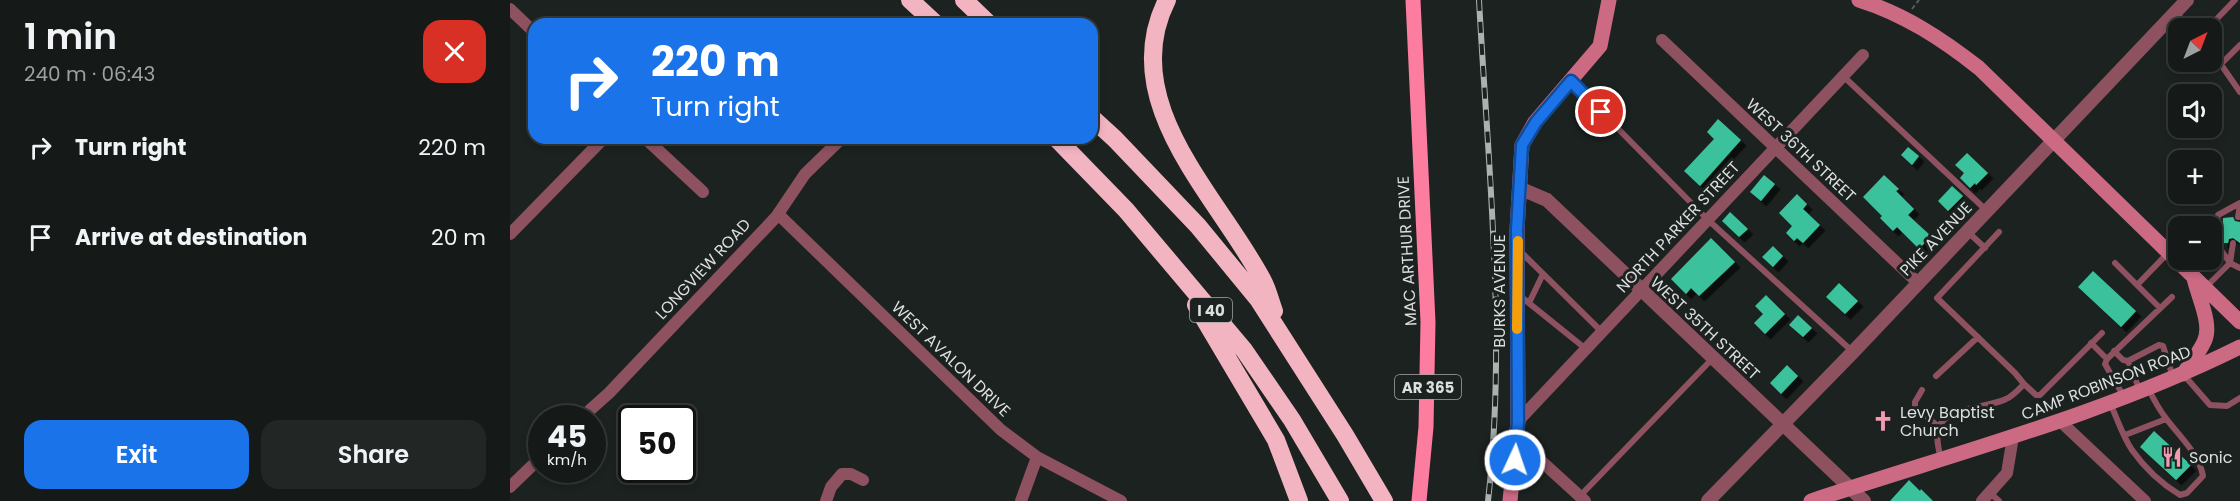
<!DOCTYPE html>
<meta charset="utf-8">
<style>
:root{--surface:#151a18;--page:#222725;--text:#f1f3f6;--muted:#9da1a2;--line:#343837;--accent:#1a73e8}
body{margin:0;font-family:Poppins,sans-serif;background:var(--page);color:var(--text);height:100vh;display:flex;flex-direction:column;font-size:22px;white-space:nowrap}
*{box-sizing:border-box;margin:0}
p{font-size:20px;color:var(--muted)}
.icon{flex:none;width:33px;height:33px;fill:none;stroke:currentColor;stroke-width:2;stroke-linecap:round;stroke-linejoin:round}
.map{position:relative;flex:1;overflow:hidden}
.drawer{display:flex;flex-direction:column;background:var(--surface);width:510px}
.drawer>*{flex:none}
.banner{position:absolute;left:18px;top:18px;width:570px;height:126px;border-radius:18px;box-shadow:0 3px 9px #0003,0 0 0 2px var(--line);background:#1a73e8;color:#fff;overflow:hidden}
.needle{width:39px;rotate:42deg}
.fabs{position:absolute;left:1658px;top:18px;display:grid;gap:12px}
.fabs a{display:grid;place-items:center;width:54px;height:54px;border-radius:12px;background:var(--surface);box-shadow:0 3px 9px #0003,0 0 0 2px var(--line);font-size:30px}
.speed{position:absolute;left:18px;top:405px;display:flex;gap:12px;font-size:30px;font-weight:700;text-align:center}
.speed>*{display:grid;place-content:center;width:78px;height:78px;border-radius:50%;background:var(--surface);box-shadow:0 3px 9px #0003,0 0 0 2px var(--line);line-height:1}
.speed small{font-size:15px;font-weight:400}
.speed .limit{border:3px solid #111;border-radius:9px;background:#fff;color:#111}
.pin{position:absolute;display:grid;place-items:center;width:51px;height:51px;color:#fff;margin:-26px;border:3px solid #fff;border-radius:50%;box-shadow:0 2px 6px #0007}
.me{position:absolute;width:66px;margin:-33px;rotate:3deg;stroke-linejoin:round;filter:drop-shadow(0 0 4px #0008)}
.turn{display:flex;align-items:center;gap:21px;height:126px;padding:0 24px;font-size:27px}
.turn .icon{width:78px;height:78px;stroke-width:2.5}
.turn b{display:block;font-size:42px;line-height:51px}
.round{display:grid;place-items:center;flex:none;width:63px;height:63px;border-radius:18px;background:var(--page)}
.summary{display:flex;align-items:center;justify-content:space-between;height:102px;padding:0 24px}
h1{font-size:36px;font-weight:600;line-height:45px}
.primary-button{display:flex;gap:12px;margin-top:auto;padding:12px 24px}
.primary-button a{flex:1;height:69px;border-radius:18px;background:var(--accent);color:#fff;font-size:24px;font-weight:600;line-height:69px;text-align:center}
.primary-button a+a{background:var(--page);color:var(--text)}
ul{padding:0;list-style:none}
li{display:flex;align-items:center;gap:18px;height:90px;padding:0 24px}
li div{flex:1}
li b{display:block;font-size:22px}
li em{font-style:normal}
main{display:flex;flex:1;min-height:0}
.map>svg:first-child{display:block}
</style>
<main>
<section class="drawer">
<div class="summary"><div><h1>1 min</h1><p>240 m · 06:43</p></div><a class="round" style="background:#d93025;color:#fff"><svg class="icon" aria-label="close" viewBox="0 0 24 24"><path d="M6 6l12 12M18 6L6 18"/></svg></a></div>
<ul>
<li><svg class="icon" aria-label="right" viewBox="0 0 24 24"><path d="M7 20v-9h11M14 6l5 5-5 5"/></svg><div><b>Turn right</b></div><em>220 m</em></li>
<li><svg class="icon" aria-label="arrive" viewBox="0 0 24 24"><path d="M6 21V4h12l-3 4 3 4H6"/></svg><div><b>Arrive at destination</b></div><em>20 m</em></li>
</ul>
<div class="primary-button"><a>Exit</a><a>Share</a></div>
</section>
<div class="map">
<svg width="1730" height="501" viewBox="0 0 1730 501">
<defs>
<filter id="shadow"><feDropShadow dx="5.5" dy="5.5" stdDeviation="0" flood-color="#0009"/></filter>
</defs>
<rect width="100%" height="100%" fill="#1c2220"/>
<path fill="#3bc19c" filter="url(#shadow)" d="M 1208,119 L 1231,140 L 1190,186 L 1174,171 L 1204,139 L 1197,132 Z
M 1398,147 L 1409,156 L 1402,165 L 1391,155 Z
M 1457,153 L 1478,173 L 1466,185 L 1465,183 L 1460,188 L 1450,178 L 1454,173 L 1445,165 Z
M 1254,175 L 1265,184 L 1251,201 L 1240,192 Z
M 1374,175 L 1389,189 L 1386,191 L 1404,209 L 1398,215 L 1421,236 L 1409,249 L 1387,227 L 1383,231 L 1370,218 L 1372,216 L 1353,197 Z
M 1442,186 L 1453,196 L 1438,211 L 1428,201 Z
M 1287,194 L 1297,204 L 1293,209 L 1310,225 L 1293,243 L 1287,238 L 1284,241 L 1276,233 L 1282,226 L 1269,213 Z
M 1220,212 L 1238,229 L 1229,237 L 1212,221 Z
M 1723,217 L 1725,221 L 1730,222 L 1730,243 L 1723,238 L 1719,239 L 1718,243 L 1712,243 L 1713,218 Z
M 1201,238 L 1225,262 L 1189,296 L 1181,288 L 1176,294 L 1161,279 Z
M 1263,246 L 1273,256 L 1263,267 L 1252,257 Z
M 1583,271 L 1626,311 L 1611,327 L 1568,287 Z
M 1329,283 L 1348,301 L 1335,314 L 1316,297 Z
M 1256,295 L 1275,314 L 1255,334 L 1244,323 L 1253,314 L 1245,306 Z
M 1288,315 L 1302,328 L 1293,337 L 1279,325 Z
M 1277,365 L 1288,376 L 1271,394 L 1260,383 Z
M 1644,431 L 1681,465 L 1666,480 L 1630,447 Z
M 1399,480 L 1410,491 L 1411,489 L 1423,501 L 1380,501 Z"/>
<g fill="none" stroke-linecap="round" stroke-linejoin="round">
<path stroke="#585d5c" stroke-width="2" stroke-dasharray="4.5 3" stroke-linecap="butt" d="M 1402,9 L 1409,0"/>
<path stroke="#8e5160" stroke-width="6" d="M 1665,13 L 1683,28
M 1698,28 L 1725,0
M 1701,50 L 1730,92
M 1711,64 L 1730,45
M 1333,76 L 1476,210
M 1062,82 L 1197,219 L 1343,352
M 1728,217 L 1730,205
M 1457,231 L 1475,248
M 1011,252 L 1092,332
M 1605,263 L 1650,308
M 1720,263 L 1703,239 L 1708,215 L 1730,203
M 1720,263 L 1723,243
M 1627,285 L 1658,253
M 1695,288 L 1720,263 L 1730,268
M 1010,296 L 1076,349
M 1019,303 L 1033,274
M 1581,343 L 1597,359
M 1604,351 L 1613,360 L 1618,361 L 1649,345 L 1653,346 L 1663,377
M 1618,361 L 1630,391
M 1673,374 L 1700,405 L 1717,406 L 1730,398
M 1426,376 L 1468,337
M 1514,384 L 1526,395 L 1530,395 L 1592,333
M 1412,390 L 1405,402 L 1405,407 L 1429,427
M 1614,397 L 1595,364 L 1597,359 L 1662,297
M 1600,403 C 1607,418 1613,437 1622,450 C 1634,467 1652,484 1670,495 L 1677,493 L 1693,476 C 1689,453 1668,435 1655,417 C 1648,408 1643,398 1638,388
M 1615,435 L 1656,419
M 1431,460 C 1429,451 1425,436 1429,427 C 1437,406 1479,408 1496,399 C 1503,396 1509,389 1514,384 L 1505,373 L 1427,298 L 1489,232
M 1480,493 L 1489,501
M 1070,496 L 1203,358"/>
<path stroke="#8e5160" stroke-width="12" d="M 0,9 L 24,32
M 1152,40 L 1407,282
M 135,138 L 193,192
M 268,214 L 491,430 L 527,457 L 611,501
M 0,234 L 94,138
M 71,418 L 99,393 L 266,217 L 295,174 L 332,138
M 1008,421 L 1353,55
M 1550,421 L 1635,501
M 1006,438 L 1075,501
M 0,487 L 32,456
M 316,501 L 321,487 L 332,474 L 341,474 L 353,480
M 511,501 L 527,457
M 1472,501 L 1497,473 L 1503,437"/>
<path stroke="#8e5160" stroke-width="14" d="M 1009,188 L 1037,200 L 1354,501
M 1198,501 L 1343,352 L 1677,0"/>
<path stroke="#cc6a84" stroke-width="15" d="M 1349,0 C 1394,14 1432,39 1469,68 L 1730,322
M 1673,374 C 1680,364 1689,353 1694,342 C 1703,325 1688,297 1684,278
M 1000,501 L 1008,421 L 1007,230 L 1012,145 L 1025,122 L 1090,46 L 1099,0
M 1301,501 C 1445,453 1593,415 1730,347"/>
<path stroke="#fc7d9f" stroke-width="15" d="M 903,0 L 918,322 L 916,427 L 909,501"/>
<path stroke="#f3b4c2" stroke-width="18" d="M 400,0 L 426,24
M 454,0 L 479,24
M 657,0 C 605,103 709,197 753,281 C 758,290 760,301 764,311
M 582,118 L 605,139 L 688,226 L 748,299 L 835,435 L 874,501
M 546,138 L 616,210 L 734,350 L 782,420 L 830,501
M 686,305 L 766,440 L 789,501"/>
<g stroke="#adb1b0" stroke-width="6">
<path id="rail" d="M 969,0 C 978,166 997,335 978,501"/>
</g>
<use href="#rail" stroke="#1c2220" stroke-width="4" stroke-dasharray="11" stroke-linecap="butt"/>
</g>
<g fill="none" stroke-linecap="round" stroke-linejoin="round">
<g stroke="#114b97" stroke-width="15">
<path id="route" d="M 1005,460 L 1008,421 L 1007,230 L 1012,145 L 1026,122 L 1061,81 L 1091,112"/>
</g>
<use href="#route" stroke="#1a73e8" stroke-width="10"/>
<path stroke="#f59e0b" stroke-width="10" d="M 1007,329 L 1008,241"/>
</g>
<defs>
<g id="church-bare" transform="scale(1.62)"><path d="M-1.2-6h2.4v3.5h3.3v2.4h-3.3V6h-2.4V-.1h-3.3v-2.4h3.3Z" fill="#f29aaf" stroke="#1c2220" stroke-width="2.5" paint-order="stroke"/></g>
<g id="restaurant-bare" transform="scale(1.62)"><path d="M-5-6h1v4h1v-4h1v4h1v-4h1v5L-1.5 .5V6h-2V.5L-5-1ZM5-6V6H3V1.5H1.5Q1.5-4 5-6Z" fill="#f29aaf" stroke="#1c2220" stroke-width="2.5" paint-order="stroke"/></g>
</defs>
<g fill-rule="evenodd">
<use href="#church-bare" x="1373" y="421"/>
<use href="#restaurant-bare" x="1662" y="457"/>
</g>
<g text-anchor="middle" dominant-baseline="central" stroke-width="6" stroke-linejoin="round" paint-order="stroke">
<g fill="#1c2220" stroke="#a2a6a5" stroke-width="1.5">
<rect x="680" y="298" width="42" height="24" rx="4.5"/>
<rect x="885" y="375" width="66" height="24" rx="4.5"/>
</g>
<g font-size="15" font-weight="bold" fill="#dbdfde">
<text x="701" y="310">I 40</text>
<text x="918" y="387">AR 365</text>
</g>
<g font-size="16" fill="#dbdfde" stroke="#1c2220">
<text transform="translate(1291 150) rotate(43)">WEST 36TH STREET</text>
<text transform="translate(1168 227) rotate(-47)">NORTH PARKER STREET</text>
<text transform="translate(1426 239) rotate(-46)">PIKE AVENUE</text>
<text transform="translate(897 251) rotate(-93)">MAC ARTHUR DRIVE</text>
<text transform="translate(193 269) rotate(-47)">LONGVIEW ROAD</text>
<text transform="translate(989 291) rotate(-90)">BURKS AVENUE</text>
<text transform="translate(1195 328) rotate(43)">WEST 35TH STREET</text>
<text transform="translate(441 359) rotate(44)">WEST AVALON DRIVE</text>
<text transform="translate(1596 383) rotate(-21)">CAMP ROBINSON ROAD</text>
</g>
<g font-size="16" fill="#dbdfde" stroke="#1c2220" text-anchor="start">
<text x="1390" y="412">Levy Baptist<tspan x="1390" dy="18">Church</tspan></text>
<text x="1679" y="457">Sonic</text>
</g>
</g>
</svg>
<div class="fabs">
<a><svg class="needle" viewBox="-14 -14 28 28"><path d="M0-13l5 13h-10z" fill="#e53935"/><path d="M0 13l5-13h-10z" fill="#9da1a2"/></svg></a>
<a><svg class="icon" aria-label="sound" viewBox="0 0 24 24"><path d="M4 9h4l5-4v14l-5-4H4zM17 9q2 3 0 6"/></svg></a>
<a>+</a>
<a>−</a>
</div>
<div class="speed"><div>45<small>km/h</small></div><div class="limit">50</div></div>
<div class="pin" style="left:1091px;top:112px;background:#d93025"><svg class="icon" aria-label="arrive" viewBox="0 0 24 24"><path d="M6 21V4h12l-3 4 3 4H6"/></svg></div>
<svg class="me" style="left:1005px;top:460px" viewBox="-20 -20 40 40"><circle r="17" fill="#1a73e8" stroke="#fff" stroke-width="3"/><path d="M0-11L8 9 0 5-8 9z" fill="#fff"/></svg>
<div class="banner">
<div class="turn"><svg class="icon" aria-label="right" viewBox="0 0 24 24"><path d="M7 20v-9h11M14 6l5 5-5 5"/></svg><div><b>220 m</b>Turn right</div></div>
</div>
</div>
</main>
